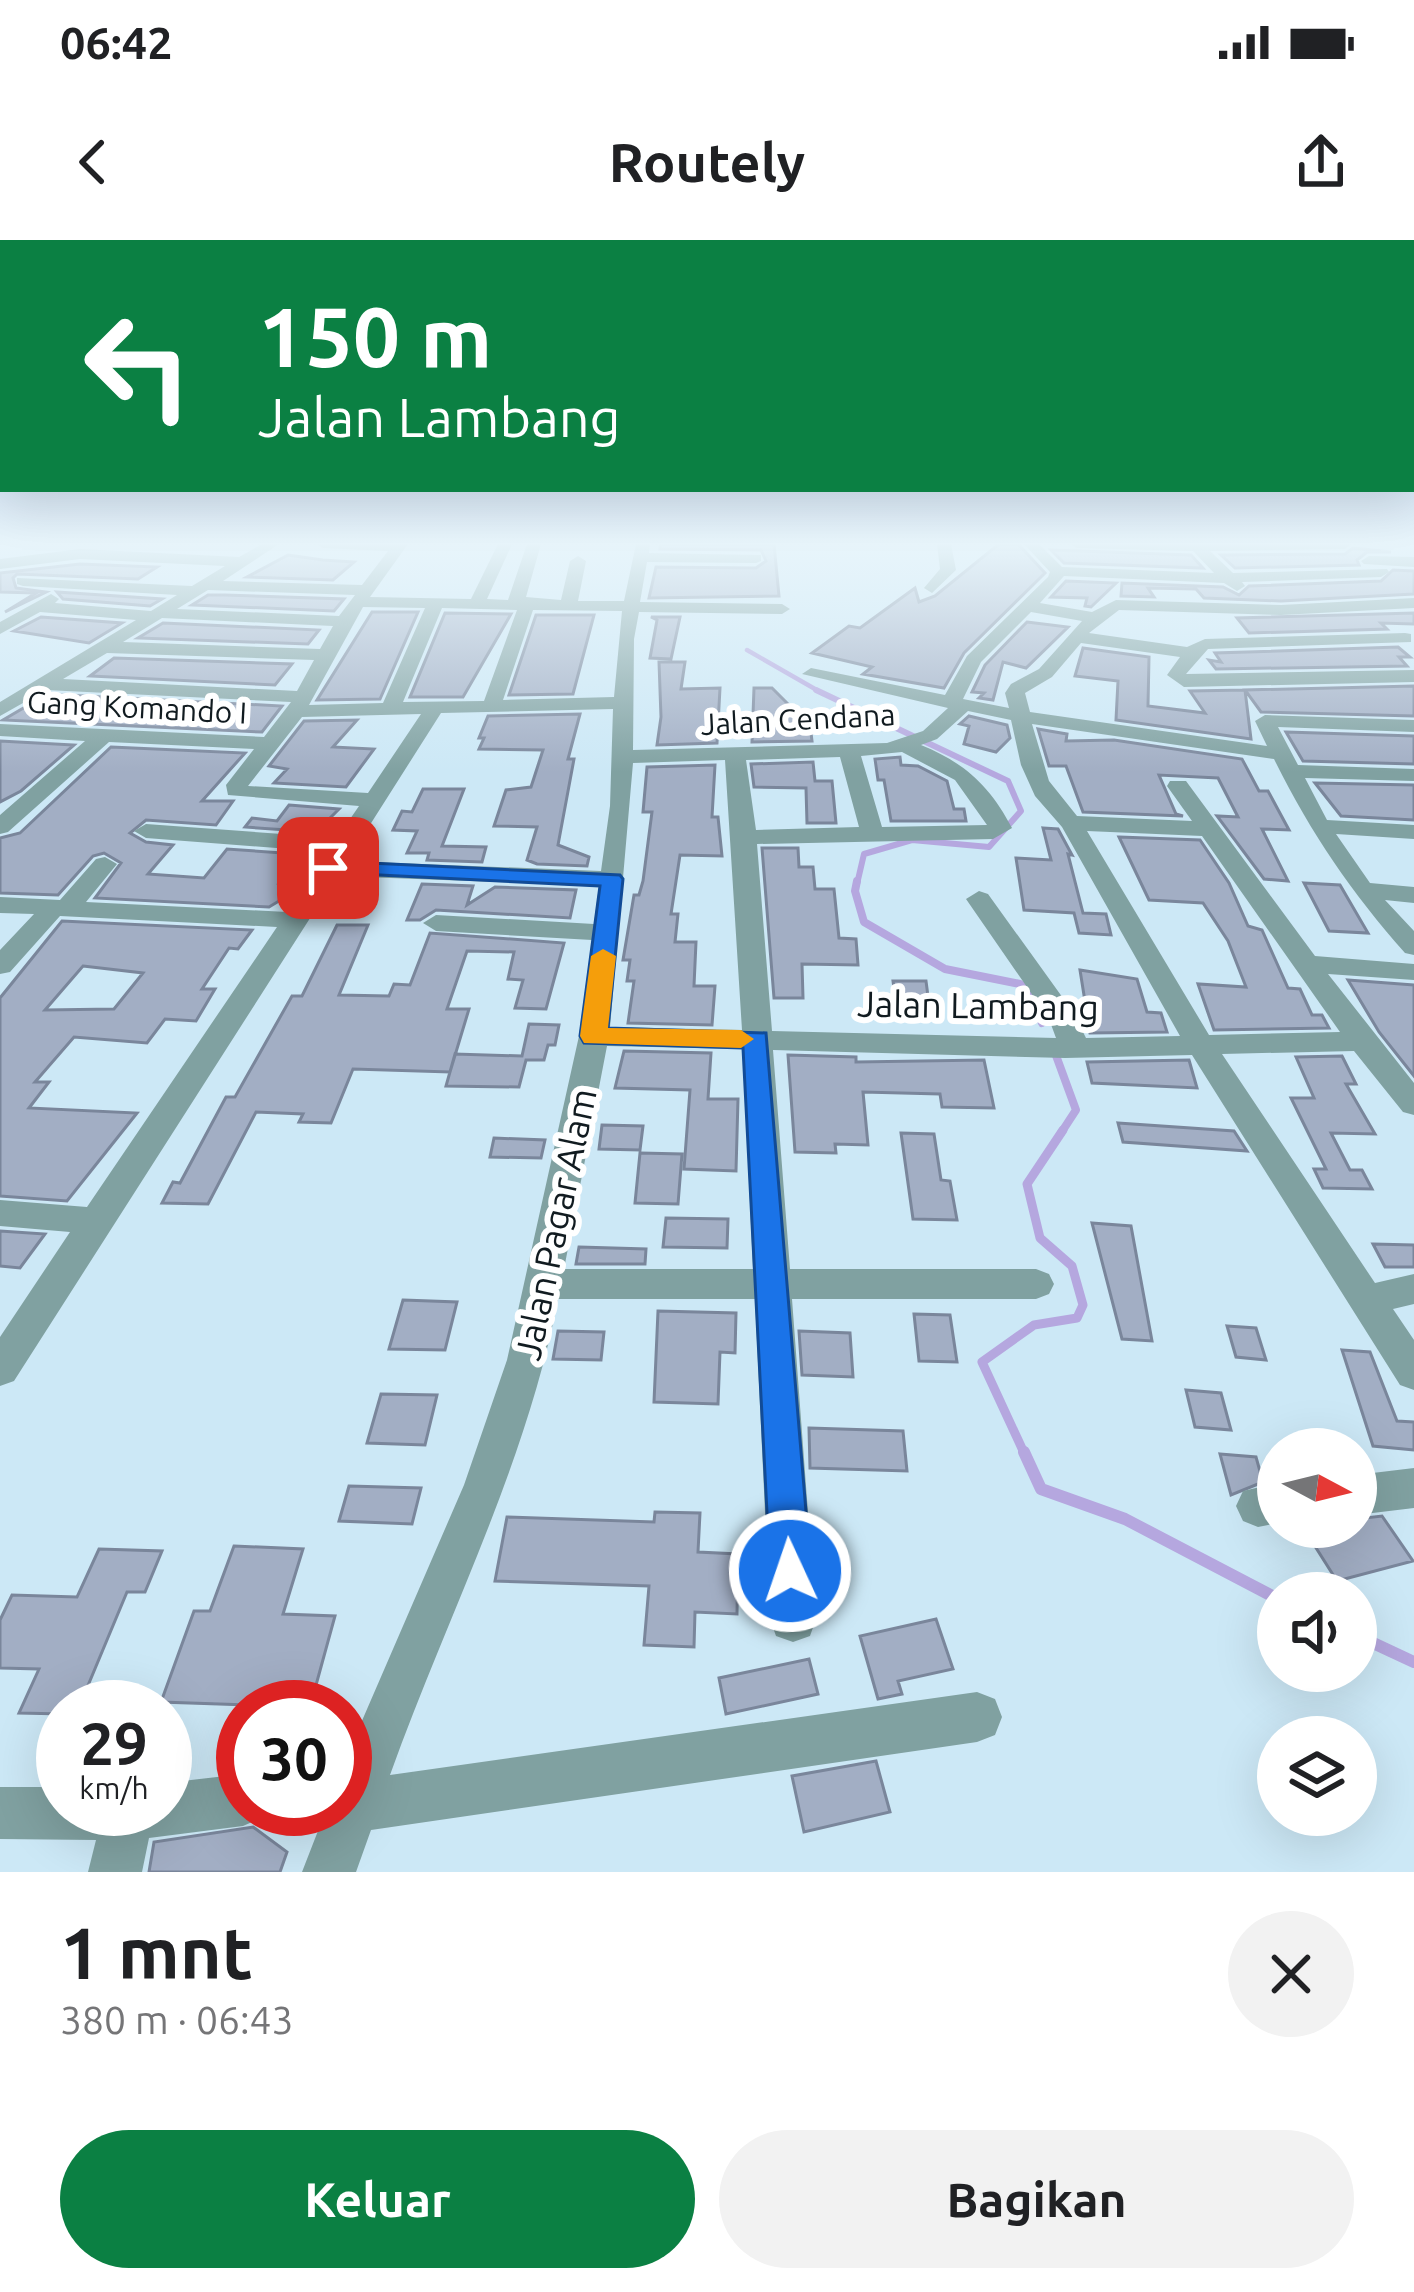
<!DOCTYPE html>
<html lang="id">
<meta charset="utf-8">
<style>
:root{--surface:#fff;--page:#f2f2f2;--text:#202124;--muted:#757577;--accent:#0b8043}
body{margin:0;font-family:Ubuntu,sans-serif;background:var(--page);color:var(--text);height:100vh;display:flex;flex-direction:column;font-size:45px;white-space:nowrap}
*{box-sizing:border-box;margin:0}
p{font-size:39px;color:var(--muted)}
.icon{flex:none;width:66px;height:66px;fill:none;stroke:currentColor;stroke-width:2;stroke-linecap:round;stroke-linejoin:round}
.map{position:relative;height:1632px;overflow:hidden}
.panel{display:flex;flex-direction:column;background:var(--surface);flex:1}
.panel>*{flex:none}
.guide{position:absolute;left:0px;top:0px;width:1416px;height:252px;box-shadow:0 12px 48px #0002;background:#0b8043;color:#fff;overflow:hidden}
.needle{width:78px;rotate:97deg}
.buttons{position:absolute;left:1257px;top:1188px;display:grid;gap:24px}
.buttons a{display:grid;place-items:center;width:120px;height:120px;border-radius:50%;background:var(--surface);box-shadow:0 12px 48px #0002;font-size:60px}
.speed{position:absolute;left:36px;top:1440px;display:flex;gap:24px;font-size:60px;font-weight:700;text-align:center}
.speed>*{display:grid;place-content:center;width:156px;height:156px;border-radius:50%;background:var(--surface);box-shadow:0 12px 48px #0002;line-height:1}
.speed small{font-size:30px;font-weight:400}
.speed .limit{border:18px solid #d22;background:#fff;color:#111}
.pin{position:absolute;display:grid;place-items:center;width:102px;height:102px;color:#fff;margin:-51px;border-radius:24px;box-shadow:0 6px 18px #0006}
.me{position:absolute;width:132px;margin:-66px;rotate:357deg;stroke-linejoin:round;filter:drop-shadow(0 0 9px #0008)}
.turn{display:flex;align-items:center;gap:42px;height:252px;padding:0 60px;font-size:54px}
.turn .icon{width:156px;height:156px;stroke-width:2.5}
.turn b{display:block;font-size:84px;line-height:102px}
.round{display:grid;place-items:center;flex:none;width:126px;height:126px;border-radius:63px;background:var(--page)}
.headline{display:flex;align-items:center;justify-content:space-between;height:204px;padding:0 60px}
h1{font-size:72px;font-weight:700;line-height:90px}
.action{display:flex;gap:24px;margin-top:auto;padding:24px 60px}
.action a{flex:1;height:138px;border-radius:72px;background:var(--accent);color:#fff;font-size:48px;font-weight:700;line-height:138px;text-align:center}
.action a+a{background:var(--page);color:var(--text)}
.status{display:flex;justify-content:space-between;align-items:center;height:84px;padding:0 60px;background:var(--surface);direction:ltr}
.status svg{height:33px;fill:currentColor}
header{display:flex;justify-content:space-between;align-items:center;height:156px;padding:0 60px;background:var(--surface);font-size:54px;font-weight:700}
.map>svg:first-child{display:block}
</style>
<div class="status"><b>06:42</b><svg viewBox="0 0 49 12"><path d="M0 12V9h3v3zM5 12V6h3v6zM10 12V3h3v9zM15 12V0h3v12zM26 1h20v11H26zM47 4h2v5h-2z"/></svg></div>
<header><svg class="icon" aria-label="back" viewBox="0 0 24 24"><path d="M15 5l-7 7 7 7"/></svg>Routely<svg class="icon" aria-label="share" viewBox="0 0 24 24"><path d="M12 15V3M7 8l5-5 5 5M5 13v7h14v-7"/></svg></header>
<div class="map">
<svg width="1414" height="1632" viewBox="0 0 1414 1632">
<rect width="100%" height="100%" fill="#cce8f6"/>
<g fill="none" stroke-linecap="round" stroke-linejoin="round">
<path stroke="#b5a7df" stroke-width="4.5" d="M 747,410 L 822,453"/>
<path stroke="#b5a7df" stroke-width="6" d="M 816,450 L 1008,541 L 1021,571 L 989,607 L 912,600 L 864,614 L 857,644"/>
<path stroke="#b5a7df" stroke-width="8" d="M 857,641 L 855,651 L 864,682 L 945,729 L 1020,744 L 1030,751 L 1042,783
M 1054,810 L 1076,870 L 1061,893"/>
<path stroke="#b5a7df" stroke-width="9" d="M 1025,1215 L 982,1122 L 1034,1085 L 1077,1078 L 1083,1065 L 1072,1026 L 1040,998 L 1027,944 L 1063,890"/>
<path stroke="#b5a7df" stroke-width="12" d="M 1024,1212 L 1041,1249 L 1125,1279 L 1278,1359
M 1356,1395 L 1414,1422"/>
</g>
<path fill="#a2aec4" stroke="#7a869b" stroke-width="3" fill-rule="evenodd" d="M 661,304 L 774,304 L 779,356 L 649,358 L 656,327 L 756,328 L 766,321 L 761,310 L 660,309 Z
M 999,304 L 1018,304 L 1045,333 L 964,413 L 944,448 L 863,434 L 872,427 L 812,413 L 849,386 L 860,388 L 915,348 L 919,362 L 935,356 Z
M 1353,308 L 1391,312 L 1367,312 L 1357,320 L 1359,325 L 1235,328 L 1221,315 L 1345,314 Z
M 1051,310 L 1191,315 L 1203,328 L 1064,323 Z
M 288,315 L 323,320 L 354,322 L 333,340 L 247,337 Z
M 80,324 L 157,327 L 138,339 L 17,334 L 13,338 L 16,348 L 46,352 L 5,372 L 36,353 L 0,352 L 0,333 Z
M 1393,330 L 1414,331 L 1414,354 L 1281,361 L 1204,358 L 1196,349 L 1148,348 L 1154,357 L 1121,356 L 1122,343 L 1223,347 L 1239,355 L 1249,346 L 1381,341 Z
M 1066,341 L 1116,343 L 1091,367 L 1085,366 L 1087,358 L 1051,357 Z
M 57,352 L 162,359 L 150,366 L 63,359 Z
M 208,355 L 225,355 L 344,359 L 334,371 L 192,365 Z
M 372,372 L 418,372 L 380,459 L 317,460 Z
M 445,373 L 511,374 L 463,457 L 410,457 Z
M 1414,373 L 1414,384 L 1381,383 L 1387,389 L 1249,393 L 1237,378 Z
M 536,375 L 594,375 L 573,454 L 509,455 Z
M 41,377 L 122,383 L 89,403 L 14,391 Z
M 651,377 L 680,377 L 671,419 L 650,418 L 657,380 Z
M 1027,382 L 1068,387 L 1026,428 L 1003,422 L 993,460 L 979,458 L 984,453 L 972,452 L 985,425 Z
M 163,383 L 319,390 L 308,404 L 138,398 Z
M 1398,407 L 1410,417 L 1399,417 L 1407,426 L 1216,429 L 1209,420 L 1221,422 L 1215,413 Z
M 1083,408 L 1149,417 L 1148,466 L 1205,473 L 1190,451 L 1245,450 L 1251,499 L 1116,480 L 1118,441 L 1075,436 Z
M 114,418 L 292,424 L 275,445 L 90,436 Z
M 659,422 L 685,422 L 681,449 L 720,448 L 717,503 L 657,505 L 661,477 Z
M 1414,446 L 1414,476 L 1261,472 L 1245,450 Z
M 754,448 L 772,448 L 800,476 L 800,492 L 811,493 L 812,501 L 752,502 Z
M 44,456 L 65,455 L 282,466 L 262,492 L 3,480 Z
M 580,474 L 568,519 L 574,519 L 558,605 L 589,617 L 587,626 L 537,624 L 527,620 L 537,587 L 494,586 L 506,550 L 531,547 L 543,510 L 479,509 L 484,498 L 479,498 L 488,476 Z
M 969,476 L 1007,485 L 1010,498 L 996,512 L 964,504 L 969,486 L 960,484 Z
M 357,480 L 333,507 L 374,509 L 346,547 L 274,543 L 287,529 L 269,526 L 304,481 Z
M 1038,489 L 1067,494 L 1066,501 L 1114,500 L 1242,519 L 1259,551 L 1268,551 L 1289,590 L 1262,589 L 1288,641 L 1264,639 L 1217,576 L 1238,577 L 1218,538 L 1159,535 L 1176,574 L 1183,576 L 1083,572 L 1066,526 L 1049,526 Z
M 1286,492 L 1414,496 L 1414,524 L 1303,521 Z
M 0,501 L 74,505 L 21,551 L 0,562 Z
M 111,507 L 245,513 L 202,561 L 233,561 L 216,585 L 146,580 L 130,593 L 146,602 L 173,605 L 148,634 L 204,638 L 227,609 L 298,614 L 279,643 L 291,643 L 279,661 L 269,667 L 95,658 L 121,623 L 104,613 L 93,616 L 58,655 L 0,653 L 0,598 L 20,593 Z
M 900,517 L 901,525 L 918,526 L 947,541 L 954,569 L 964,569 L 966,581 L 891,581 L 884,540 L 878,540 L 875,519 Z
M 813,522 L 815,541 L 832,541 L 836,583 L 807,583 L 806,548 L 754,547 L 751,524 Z
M 715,525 L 712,577 L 718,577 L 722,616 L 680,615 L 671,674 L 678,674 L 675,702 L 696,702 L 694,746 L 715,746 L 712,785 L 628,783 L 634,741 L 627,741 L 630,720 L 623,720 L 634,655 L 639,655 L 643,641 L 652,572 L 643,572 L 647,527 Z
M 1315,543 L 1414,545 L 1414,580 L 1341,576 Z
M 423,549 L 464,549 L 442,606 L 486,607 L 482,622 L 427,620 L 429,613 L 407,613 L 417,591 L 393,590 L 402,571 L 412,572 Z
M 289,565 L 339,569 L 316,592 L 245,587 L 252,578 L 277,581 Z
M 1043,588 L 1058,589 L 1072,615 L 1068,614 L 1083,673 L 1106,674 L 1111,695 L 1079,693 L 1074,673 L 1024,670 L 1016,618 L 1051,620 Z
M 1119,597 L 1200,600 L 1229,643 L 1248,686 L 1262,690 L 1288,748 L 1300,749 L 1312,775 L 1322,775 L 1329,788 L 1214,790 L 1198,744 L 1246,747 L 1228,701 L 1203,663 L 1149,660 Z
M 762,608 L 798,608 L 799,627 L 813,627 L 815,649 L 834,649 L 839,698 L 856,699 L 858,725 L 802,724 L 803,758 L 774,758 Z
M 1304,643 L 1340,645 L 1368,693 L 1329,691 Z
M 422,644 L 473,646 L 467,665 L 495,647 L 576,650 L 570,678 L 436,670 L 420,680 L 407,680 Z
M 62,681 L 252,690 L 238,709 L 229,708 L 202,749 L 215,749 L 196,781 L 165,779 L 147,803 L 74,797 L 35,842 L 49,842 L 29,868 L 137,873 L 67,961 L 0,956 L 0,758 ZM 83,726 L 143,733 L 114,769 L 45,770 Z
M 337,685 L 368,685 L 339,755 L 389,756 L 394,744 L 410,745 L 430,693 L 564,703 L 546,769 L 515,768 L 523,740 L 508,739 L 514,712 L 467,711 L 447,769 L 469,769 L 450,832 L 353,829 L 331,883 L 299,882 L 303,874 L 256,872 L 208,964 L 162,963 L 173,942 L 180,943 L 226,857 L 235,857 L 292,756 L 302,756 Z
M 1080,730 L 1137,739 L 1147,772 L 1161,773 L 1167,792 L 1090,793 Z
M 1348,740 L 1414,745 L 1414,836 L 1379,792 Z
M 893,741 L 926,741 L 929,764 L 896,763 Z
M 972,758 L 1000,759 L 1005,782 L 977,781 Z
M 529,784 L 559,785 L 555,805 L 548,805 L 544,820 L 526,820 L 519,847 L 446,846 L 455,814 L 522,816 Z
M 624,811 L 711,813 L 708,859 L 738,859 L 736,931 L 684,929 L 690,850 L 615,848 Z
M 788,815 L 856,817 L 856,822 L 984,820 L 994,868 L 942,867 L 940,854 L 863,852 L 868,905 L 835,904 L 836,913 L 795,912 Z
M 1342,816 L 1356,844 L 1346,844 L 1375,894 L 1331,893 L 1350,930 L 1362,930 L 1372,949 L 1323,948 L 1314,929 L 1326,929 L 1291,858 L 1314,858 L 1296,817 Z
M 1189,820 L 1197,848 L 1092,843 L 1087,822 Z
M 1118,883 L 1234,891 L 1247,911 L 1123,902 Z
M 602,885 L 643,886 L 640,910 L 599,909 Z
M 901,893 L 934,894 L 941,940 L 950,941 L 957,980 L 913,979 Z
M 494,898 L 545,900 L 541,918 L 490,917 Z
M 640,913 L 682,914 L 678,964 L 635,963 Z
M 666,978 L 728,979 L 727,1008 L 663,1007 Z
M 1092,983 L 1131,986 L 1152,1101 L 1122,1099 Z
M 0,991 L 45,994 L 20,1028 L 0,1026 Z
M 1373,1004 L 1414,1005 L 1414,1027 L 1385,1027 Z
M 579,1007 L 646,1009 L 645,1024 L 576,1024 Z
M 403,1060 L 457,1062 L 445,1110 L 389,1109 Z
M 658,1071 L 736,1073 L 735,1113 L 720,1112 L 718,1164 L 654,1162 Z
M 914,1074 L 950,1075 L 957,1122 L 919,1121 Z
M 1227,1086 L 1256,1088 L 1266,1120 L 1236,1117 Z
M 558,1091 L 604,1092 L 601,1120 L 553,1119 Z
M 799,1091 L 850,1093 L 853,1137 L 802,1135 Z
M 1342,1110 L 1370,1112 L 1397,1181 L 1414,1182 L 1414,1210 L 1373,1206 Z
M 1186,1150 L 1221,1153 L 1231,1190 L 1195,1187 Z
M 381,1154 L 437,1155 L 425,1205 L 367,1203 Z
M 809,1188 L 903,1191 L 907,1231 L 810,1228 Z
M 1220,1214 L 1256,1217 L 1263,1242 L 1231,1255 Z
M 349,1246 L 421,1248 L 412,1284 L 339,1281 Z
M 655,1272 L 700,1273 L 698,1312 L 738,1314 L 737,1374 L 695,1372 L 694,1407 L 644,1405 L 649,1346 L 495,1341 L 507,1277 L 654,1282 Z
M 1382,1276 L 1413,1321 L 1337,1341 L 1306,1292 L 1356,1287 L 1356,1279 Z
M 234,1306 L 303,1309 L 283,1374 L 335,1376 L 310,1467 L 161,1462 L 194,1371 L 210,1371 Z
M 99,1309 L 162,1311 L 145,1352 L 127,1352 L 79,1467 L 63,1467 L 63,1474 L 19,1473 L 39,1429 L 0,1428 L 0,1380 L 12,1355 L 77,1357 Z
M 936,1379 L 953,1429 L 898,1441 L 902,1454 L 878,1459 L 860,1396 Z
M 809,1419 L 818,1454 L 726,1474 L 719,1438 Z
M 876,1521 L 890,1572 L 804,1592 L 792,1536 Z
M 253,1587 L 287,1612 L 280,1632 L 149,1632 L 154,1602 Z"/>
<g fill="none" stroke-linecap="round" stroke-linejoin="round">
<path fill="#80a1a1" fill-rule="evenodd" d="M 262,304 L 279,304 L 223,341 L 362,345 L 388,311 L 323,308 L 316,304 L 408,304 L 370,357 L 471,359 L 498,304 L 512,304 L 487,359 L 508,360 L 527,304 L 541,304 L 526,357 L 561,360 L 570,321 L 578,316 L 586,321 L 578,361 L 624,361 L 636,304 L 650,304 L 649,313 L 761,315 L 761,321 L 756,323 L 647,322 L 640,362 L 782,364 L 790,369 L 782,374 L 639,372 L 634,399 L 633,510 L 887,503 L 923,491 L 948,468 L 802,434 L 811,428 L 945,455 L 967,416 L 1048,337 L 1050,332 L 1024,304 L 1039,304 L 1062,327 L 1214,333 L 1193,311 L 1077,308 L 1070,304 L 1351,304 L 1345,309 L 1210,311 L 1233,333 L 1387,329 L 1389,332 L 1381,337 L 1242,342 L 1245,346 L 1237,351 L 1224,343 L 1064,336 L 1040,363 L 1092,372 L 1116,360 L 1281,365 L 1414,358 L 1414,368 L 1281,375 L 1119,370 L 1089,393 L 1187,407 L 1205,399 L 1405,393 L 1411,394 L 1411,402 L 1208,409 L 1186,434 L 1414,430 L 1414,442 L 1184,447 L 1167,435 L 1180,417 L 1081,403 L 1052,437 L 1025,453 L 1030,472 L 1267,506 L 1255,481 L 1265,475 L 1414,480 L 1414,492 L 1278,487 L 1298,525 L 1414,529 L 1414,541 L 1305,538 L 1327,580 L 1414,585 L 1414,599 L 1336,594 L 1370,643 L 1414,647 L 1414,663 L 1385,660 L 1414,691 L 1414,715 L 1405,713 C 1351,652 1310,592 1274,519 L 1032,484 L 1049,541 L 1077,576 L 1192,581 L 1167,546 L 1170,541 L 1186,541 L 1315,716 L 1414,724 L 1414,740 L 1328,734 L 1414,843 L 1414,875 L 1403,872 L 1354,811 L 1222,814 L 1375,1043 L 1414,1034 L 1414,1064 L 1393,1069 L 1414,1100 L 1414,1150 L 1400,1145 L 1192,815 L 1065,818 L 773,810 L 790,1029 L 1036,1029 L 1049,1034 L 1054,1044 L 1049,1054 L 1036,1059 L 792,1059 L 816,1379 L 810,1396 L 793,1402 L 776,1396 L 770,1379 L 755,1059 L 558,1059 C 526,1226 447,1376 390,1535 L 977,1452 L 995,1459 L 1002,1477 L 995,1495 L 977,1502 L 371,1590 L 356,1632 L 302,1632 L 323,1578 L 319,1569 L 345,1569 L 345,1520 L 464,1245 L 507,1120 L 579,796 L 592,700 L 436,691 L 423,683 L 436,675 L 594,684 L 599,646 L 337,636 L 14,1141 L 0,1146 L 0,1097 L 70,992 L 0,986 L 0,960 L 87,967 L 277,687 L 60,676 L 10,732 L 0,734 L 0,710 L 34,674 L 0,673 L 0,657 L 60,660 L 96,619 L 105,617 L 117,624 L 86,662 L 287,672 L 328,612 L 146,598 L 134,591 L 146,584 L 337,598 L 359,566 L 228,555 L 226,545 L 254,509 L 109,502 L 8,592 L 0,594 L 0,575 L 85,501 L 0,496 L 0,484 L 264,497 L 291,462 L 46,450 L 0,476 L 0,462 L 136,380 L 40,372 L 0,394 L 0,382 L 51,354 L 59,359 L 55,363 L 151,371 L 177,355 L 23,346 L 17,344 L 17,338 L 192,346 L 225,326 L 80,319 L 0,329 L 0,319 L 80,309 L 239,317 ZM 208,350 L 355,355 L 339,376 L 177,369 ZM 363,367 L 425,368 L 383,463 L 309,465 ZM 442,368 L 517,370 L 484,461 L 403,462 ZM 533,370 L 622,371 L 614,457 L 503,460 ZM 1031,372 L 1082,381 L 1039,429 L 1011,444 L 1005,453 L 1009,468 L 963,459 L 981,422 ZM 162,378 L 333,386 L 320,409 L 123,402 ZM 107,413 L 314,420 L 297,451 L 63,439 ZM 613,469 L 610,566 L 601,631 L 347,621 L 441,473 ZM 968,471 L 1011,480 L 1021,525 L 1035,556 L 1062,587 L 1180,796 L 1086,798 L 1073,772 L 988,654 L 979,651 L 966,659 L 1049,779 L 1056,798 L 772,791 L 757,604 L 993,599 L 1012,588 C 990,546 965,523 921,505 L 937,499 ZM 421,474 L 368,553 L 248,546 L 302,477 ZM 902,512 L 955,540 L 987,585 L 882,587 L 861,516 ZM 840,517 L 859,587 L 756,590 L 746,520 ZM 725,520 L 742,790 L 610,787 L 633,523 ZM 1087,591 L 1202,596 L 1340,792 L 1209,795 ZM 607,806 L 743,809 L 753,1029 L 564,1029 Z
M 937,304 L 951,304 L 956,330 L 932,353 L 924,348 L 940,329 Z
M 1369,316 L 1414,317 L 1414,327 L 1364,324 L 1361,321 Z
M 1414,1228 L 1414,1268 L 1356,1275 L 1356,1235 Z
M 1278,1243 L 1278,1283 L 1258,1287 L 1243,1281 L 1236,1266 L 1243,1251 Z
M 243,1534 L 243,1569 L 265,1569 L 261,1578 L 243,1586 L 149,1598 L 142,1632 L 88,1632 L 96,1600 L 0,1599 L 0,1547 L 63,1547 L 63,1569 L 165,1569 L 165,1543 Z"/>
</g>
<linearGradient id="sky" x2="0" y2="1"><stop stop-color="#93afe4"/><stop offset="0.57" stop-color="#e8f5fb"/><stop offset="1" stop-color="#e8f5fb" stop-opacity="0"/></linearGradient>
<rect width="1414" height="532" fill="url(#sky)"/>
<path fill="#1a73e8" stroke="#114b97" stroke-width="3" d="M 328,621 L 620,635 L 623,639 L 608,788 L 766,793 L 811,1331 L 805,1346 L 790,1352 L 776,1346 L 770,1331 L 743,808 L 584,803 L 580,796 L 600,646 L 320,632 L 320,623 Z"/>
<path fill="#f59e0b" d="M 603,709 L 616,716 L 608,788 L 741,790 L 754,799 L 741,808 L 584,803 L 580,796 L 591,716 Z"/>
<g text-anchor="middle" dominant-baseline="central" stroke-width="12" stroke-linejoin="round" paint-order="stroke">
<g font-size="30" fill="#111b20" stroke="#fff">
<text transform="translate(137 467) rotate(3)">Gang Komando I</text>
<text transform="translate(798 479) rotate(-3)">Jalan Cendana</text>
</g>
<g font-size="36" fill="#111b20" stroke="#fff">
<text transform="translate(978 765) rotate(1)">Jalan Lambang</text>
<text transform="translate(555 984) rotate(-78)">Jalan Pagar Alam</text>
</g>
</g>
</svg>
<div class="buttons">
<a><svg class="needle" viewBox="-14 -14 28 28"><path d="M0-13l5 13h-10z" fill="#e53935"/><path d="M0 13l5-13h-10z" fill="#757577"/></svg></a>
<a><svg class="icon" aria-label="sound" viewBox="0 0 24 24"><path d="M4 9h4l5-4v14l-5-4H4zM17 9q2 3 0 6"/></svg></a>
<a><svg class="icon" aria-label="layers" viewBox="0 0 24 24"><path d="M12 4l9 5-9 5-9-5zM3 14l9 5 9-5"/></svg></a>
</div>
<div class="speed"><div>29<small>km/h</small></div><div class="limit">30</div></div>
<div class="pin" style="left:328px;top:628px;background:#d93025"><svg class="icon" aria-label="arrive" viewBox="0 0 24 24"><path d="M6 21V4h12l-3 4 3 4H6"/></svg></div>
<svg class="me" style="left:790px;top:1331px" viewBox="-20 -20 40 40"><circle r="17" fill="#1a73e8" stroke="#fff" stroke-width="3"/><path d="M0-11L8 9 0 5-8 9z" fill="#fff"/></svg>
<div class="guide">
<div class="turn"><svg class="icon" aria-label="left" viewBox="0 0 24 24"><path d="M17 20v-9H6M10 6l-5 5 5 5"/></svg><div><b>150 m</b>Jalan Lambang</div></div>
</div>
</div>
<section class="panel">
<div class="headline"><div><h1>1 mnt</h1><p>380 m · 06:43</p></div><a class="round"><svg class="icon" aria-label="close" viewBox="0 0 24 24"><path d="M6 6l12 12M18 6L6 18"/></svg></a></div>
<div class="action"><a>Keluar</a><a>Bagikan</a></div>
</section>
